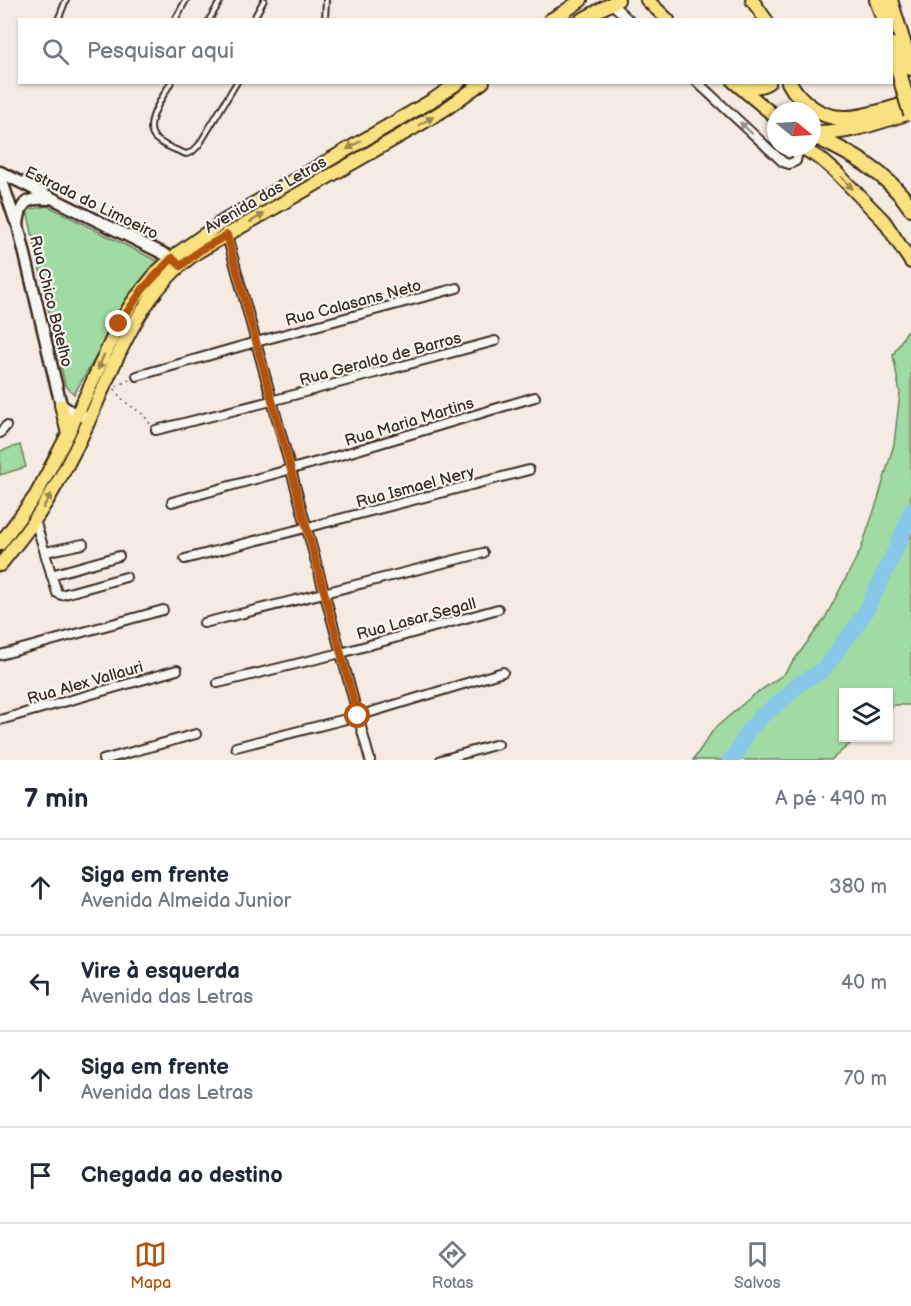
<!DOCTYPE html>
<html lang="pt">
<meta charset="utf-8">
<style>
body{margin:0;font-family:"Balsamiq Sans",sans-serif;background:#f6f6f7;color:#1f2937}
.controls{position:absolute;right:18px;bottom:18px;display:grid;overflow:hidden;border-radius:0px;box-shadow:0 2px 4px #0004}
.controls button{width:54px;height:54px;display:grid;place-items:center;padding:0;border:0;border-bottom:2px solid #e0e1e3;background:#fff;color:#1f2937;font:30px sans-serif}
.compass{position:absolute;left:767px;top:102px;width:54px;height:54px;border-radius:50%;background:#fff;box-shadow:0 2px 4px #0004;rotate:108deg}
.stop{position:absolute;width:18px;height:18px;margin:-14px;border:4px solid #b45309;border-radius:50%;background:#fff}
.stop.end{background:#b45309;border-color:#fff;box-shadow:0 2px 6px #0008}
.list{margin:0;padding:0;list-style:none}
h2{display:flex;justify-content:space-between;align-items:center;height:78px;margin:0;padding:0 24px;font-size:26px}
h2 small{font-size:20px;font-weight:400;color:#747a83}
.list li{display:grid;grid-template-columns:39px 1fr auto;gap:18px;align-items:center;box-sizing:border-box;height:96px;padding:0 24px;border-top:2px solid #e0e1e3}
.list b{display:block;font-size:22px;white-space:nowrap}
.list p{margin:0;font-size:20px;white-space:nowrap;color:#747a83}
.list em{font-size:20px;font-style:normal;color:#747a83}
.icon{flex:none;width:33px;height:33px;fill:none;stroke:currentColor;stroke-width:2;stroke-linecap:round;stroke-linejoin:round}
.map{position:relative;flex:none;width:911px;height:760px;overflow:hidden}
.search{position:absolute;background:#fff;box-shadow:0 2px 4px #0004;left:18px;right:18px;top:18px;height:66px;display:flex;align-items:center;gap:15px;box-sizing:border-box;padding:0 21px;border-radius:0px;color:#747a83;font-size:22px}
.sheet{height:462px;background:#fff}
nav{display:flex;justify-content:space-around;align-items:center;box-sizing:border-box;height:84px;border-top:2px solid #e0e1e3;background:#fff;font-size:16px;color:#747a83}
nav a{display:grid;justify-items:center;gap:3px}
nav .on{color:#b45309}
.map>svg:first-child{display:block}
.green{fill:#9fdba2;stroke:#6d8260;stroke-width:1.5}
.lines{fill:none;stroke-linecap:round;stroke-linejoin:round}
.river{stroke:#87c7e8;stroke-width:16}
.lane-casing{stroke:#3b2a1e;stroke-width:8}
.street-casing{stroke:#3b2a1e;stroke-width:12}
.secondary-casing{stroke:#3b2a1e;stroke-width:15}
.primary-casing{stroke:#3b2a1e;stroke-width:16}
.highway-casing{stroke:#3b2a1e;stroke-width:18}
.path{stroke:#3b2a1e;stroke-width:1.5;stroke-dasharray:1.5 4.5;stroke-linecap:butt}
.lane{stroke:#f6f6f2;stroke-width:4}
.street{stroke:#f6f6f2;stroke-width:8}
.secondary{stroke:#f6f6f2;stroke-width:10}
.primary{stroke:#fae180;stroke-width:12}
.highway{stroke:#fae180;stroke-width:14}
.highway-bridge-casing{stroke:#3b2a1e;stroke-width:18;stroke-linecap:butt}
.highway-bridge{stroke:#fae180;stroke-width:14}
.oneway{fill:#9a864f}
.oneway2{fill:#989088}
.route{stroke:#b45309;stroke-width:8}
.labels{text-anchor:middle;stroke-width:4.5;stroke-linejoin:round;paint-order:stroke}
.street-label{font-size:16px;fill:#3b2a1e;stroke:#f6f6f2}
</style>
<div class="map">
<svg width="911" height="760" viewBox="0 0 911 760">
<rect width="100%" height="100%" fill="#f6ebe3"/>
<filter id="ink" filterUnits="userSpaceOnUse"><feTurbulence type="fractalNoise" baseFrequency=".0167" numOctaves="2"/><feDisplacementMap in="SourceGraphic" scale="12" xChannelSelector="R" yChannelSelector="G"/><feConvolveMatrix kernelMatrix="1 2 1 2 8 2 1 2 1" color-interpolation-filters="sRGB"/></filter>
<g filter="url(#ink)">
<path class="green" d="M48,206L159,262L139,284L74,394L65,385L27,210Z
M911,324V705H894L889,710L888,692H844V738H857L831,760H693L714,729L751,697L784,674L825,618L861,549L878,499L894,444L900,393L893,355Z
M20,445L26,467L0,475V451Z"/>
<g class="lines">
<path class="river" d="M730,760L735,756L748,731L762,716L786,697L798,684L822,671L831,660L843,642L852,632L865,613L896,549L908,520L911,510"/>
<g class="lane-casing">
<path id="lane" d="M58,20L66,0
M175,20L186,0
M209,20L221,0
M253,20L264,0
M325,20L326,0
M171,82C164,96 141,125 156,139C164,146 176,150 186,154L192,152L199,145L237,82"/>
</g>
<g class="street-casing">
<path id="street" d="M611,3L629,20
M697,82L783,162L789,164L796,161L799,147
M226,232L370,760
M137,376L256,342L457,288
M156,430L271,401L495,341
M0,433L6,426
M172,502L324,460L535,397
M35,520L57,593L61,595L126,577
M45,552L83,544
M185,559L529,470
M51,575L119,556
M204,623L483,553
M0,655L163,610
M218,683L341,653L498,609
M0,720L177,670
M236,747L358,716L503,672
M103,760L196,734
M441,760L498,744"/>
</g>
<g class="secondary-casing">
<path id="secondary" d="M0,172L172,258L178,263
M0,175L15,220L18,225L61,405L73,413L90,418
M18,225C20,203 26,197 48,199"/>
</g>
<g class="primary-casing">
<path id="primary" d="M647,0L668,20
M752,0L766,20
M550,20L564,12L581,0
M581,20L618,0
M734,82L776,117
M738,85C750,87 759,89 769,82
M801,147L822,160L836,172L884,221L911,262
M61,405L68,434
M0,544L36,495L68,434L119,324L134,300L157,272L178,253L222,222L431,101L459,82
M0,565C12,550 25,534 36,518C51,497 63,473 75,450C111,380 130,298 199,251L431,118L447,108L483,82"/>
</g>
<g class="highway-casing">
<path id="highway" d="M877,0L884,20
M890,0L911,68
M892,45L904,91
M789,82C800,103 822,119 846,118C866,118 892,108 911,103
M812,133C845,134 875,123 906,113
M812,135C850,153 887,172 911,208"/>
</g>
<path class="path" d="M117,386L129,380
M115,389C121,401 130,405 141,413C145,416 148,421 151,425"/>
<use href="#lane" class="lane"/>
<use href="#street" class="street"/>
<use href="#secondary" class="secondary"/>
<use href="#primary" class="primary"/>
<use href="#highway" class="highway"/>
<g class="highway-bridge-casing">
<path id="highway-bridge" d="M904,91L911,114"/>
</g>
<use href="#highway-bridge" class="highway-bridge"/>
</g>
<defs><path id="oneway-solid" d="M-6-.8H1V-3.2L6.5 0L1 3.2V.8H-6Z" transform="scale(1.5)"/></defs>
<g class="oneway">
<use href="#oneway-solid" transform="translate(426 121) rotate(-30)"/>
<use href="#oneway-solid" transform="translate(354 145) rotate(150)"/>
<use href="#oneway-solid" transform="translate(847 183) rotate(46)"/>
<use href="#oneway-solid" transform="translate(257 218) rotate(-30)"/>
<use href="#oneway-solid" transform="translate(101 362) rotate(112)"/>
<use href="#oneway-solid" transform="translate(47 501) rotate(-60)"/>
</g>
<use class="oneway2" href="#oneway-solid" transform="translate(746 128) rotate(-137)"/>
</g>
<g class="lines" filter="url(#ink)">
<path class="route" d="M119,324L143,289L172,258L181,266L199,251L227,235C271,395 314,556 358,716"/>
</g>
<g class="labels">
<g class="street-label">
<text transform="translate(265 194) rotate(-30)" y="6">Avenida das Letras</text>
<text transform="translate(92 202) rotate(26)" y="6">Estrada do Limoeiro</text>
<text transform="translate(52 301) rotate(76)" y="6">Rua Chico Botelho</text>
<text transform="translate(353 302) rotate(-15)" y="6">Rua Calasans Neto</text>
<text transform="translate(380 358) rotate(-15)" y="6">Rua Geraldo de Barros</text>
<text transform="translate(409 421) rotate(-17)" y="6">Rua Maria Martins</text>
<text transform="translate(415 486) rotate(-15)" y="6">Rua Ismael Nery</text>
<text transform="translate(416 618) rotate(-15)" y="6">Rua Lasar Segall</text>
<text transform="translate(85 682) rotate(-16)" y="6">Rua Alex Vallauri</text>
</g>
</g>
</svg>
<div class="controls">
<button><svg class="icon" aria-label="layers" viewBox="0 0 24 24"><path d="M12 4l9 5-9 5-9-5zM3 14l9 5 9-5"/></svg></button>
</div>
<svg class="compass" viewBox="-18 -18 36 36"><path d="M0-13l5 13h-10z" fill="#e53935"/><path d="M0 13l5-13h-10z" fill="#747a83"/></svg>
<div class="stop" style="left:358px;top:716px"></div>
<div class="stop end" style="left:119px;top:324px"></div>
<div class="search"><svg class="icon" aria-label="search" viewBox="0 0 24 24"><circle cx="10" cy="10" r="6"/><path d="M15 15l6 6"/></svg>Pesquisar aqui</div>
</div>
<section class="sheet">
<h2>7 min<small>A pé · 490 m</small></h2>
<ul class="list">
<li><svg class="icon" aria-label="ahead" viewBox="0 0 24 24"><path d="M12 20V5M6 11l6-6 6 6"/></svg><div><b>Siga em frente</b><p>Avenida Almeida Junior</p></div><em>380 m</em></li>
<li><svg class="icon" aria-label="left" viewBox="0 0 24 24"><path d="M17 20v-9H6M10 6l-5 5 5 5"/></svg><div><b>Vire à esquerda</b><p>Avenida das Letras</p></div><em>40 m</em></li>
<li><svg class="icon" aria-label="ahead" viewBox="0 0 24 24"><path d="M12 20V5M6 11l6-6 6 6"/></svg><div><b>Siga em frente</b><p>Avenida das Letras</p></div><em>70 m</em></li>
<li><svg class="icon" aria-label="arrive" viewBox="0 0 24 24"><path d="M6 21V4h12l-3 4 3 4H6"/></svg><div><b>Chegada ao destino</b></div></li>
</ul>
</section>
<nav>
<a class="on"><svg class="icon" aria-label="map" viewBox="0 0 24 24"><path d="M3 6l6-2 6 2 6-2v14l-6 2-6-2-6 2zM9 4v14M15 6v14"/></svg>Mapa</a>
<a><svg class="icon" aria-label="directions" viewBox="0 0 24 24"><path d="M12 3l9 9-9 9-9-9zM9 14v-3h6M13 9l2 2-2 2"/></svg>Rotas</a>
<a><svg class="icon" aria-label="saved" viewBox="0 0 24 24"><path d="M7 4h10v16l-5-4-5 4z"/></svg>Salvos</a>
</nav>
